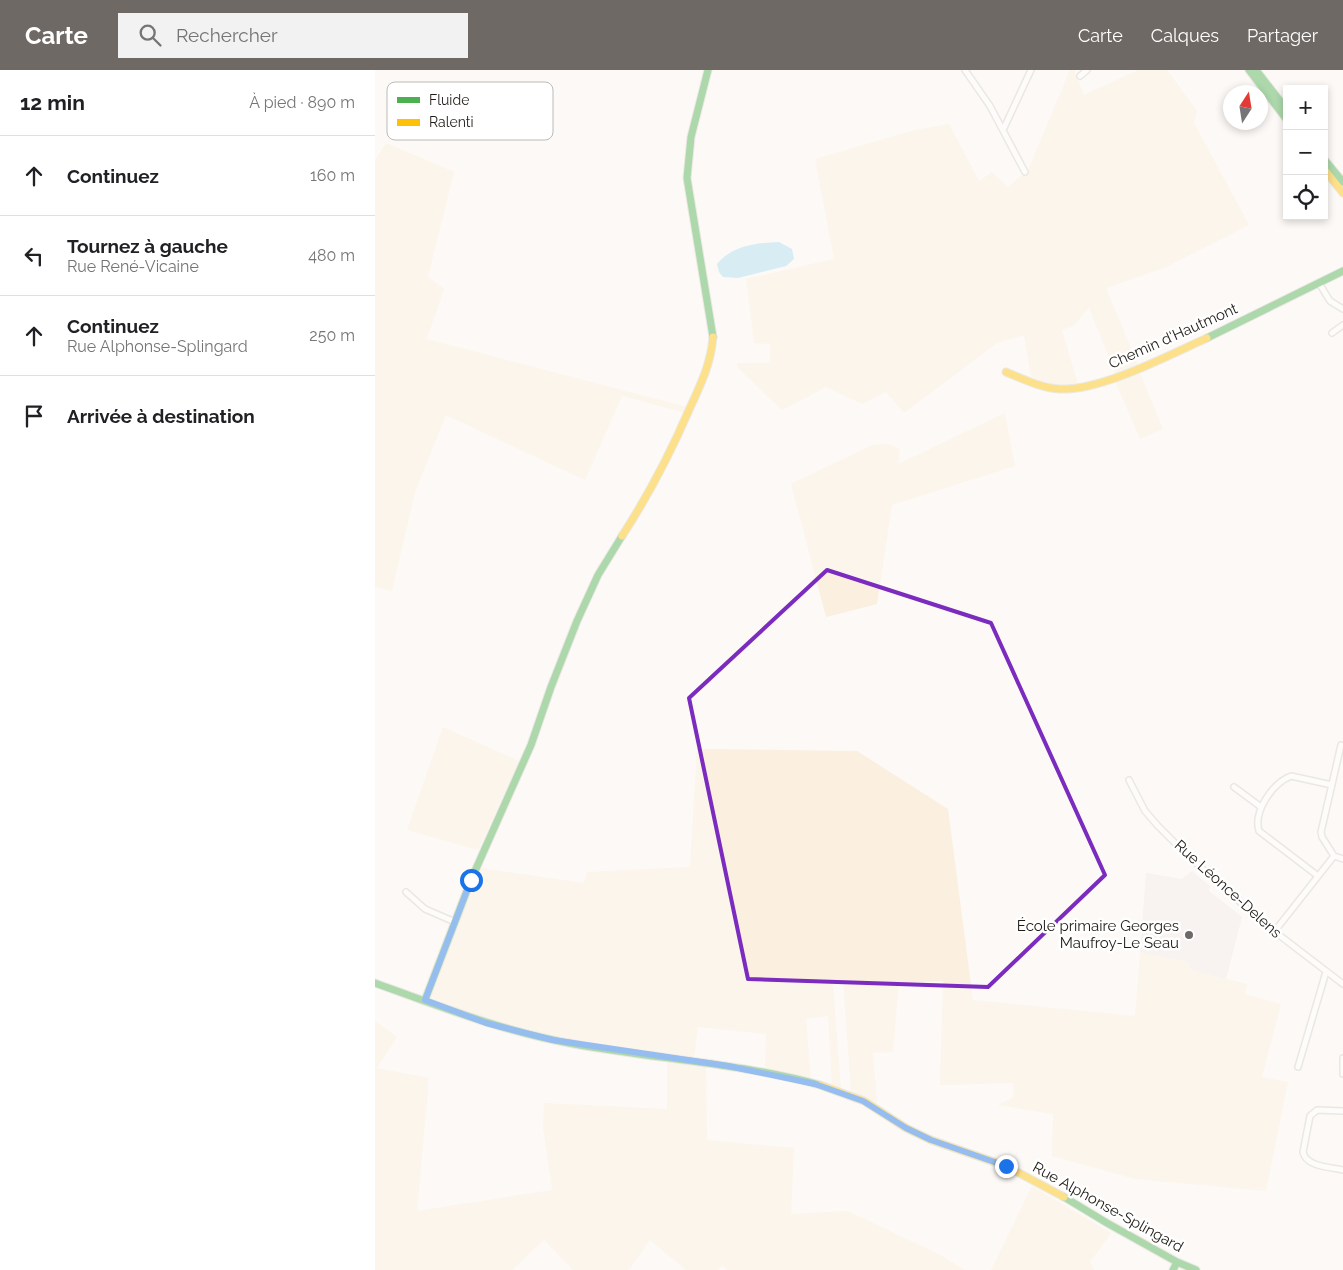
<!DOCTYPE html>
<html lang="fr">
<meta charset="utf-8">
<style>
body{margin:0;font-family:Raleway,sans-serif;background:#f2f2f2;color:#202124}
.controls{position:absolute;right:15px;top:15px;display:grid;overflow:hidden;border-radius:0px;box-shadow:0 2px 8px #0003}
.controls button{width:45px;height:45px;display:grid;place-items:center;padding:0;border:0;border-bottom:1px solid #e0e0e0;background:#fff;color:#202124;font:25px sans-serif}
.compass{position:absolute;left:848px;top:15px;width:45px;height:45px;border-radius:50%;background:#fff;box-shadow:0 2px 8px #0003;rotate:12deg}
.stop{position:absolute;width:15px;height:15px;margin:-11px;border:4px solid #1a73e8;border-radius:50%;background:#fff}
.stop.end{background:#1a73e8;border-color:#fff;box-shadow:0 1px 5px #0008}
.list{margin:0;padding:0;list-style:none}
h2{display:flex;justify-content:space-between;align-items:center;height:65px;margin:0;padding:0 20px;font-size:21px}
h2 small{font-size:16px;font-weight:400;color:#757577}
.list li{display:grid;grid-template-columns:32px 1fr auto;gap:15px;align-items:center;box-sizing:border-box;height:80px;padding:0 20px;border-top:1px solid #e0e0e0}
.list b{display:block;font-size:19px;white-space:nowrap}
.list p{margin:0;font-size:16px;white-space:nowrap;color:#757577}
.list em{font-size:16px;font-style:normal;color:#757577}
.icon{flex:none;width:28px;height:28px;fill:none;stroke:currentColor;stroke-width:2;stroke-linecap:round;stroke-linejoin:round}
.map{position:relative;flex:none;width:968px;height:1200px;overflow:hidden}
header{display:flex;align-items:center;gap:30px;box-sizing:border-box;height:70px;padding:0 25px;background:#6e6965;color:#fff}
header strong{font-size:24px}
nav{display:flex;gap:28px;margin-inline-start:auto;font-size:18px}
.search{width:350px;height:45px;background:#f2f2f2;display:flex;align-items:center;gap:12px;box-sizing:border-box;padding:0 18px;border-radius:0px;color:#757577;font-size:19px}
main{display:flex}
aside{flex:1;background:#fff}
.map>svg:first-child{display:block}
.education{fill:#f3e9ea}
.green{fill:#fbefe0}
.water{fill:#aedcf0}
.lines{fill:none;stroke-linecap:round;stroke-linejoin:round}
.street-casing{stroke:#d7d3ce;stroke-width:8}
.fast-casing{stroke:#d7d3ce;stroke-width:9}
.slow-casing{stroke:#d7d3ce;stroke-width:9}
.street{stroke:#fffefe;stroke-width:5}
.fast{stroke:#4caf50;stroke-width:7}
.slow{stroke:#ffc107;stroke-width:7}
.route{stroke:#1a73e8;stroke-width:6}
.marked{fill:none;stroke:#7b2cbf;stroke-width:4;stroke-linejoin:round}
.poi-dot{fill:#6e6965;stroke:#fff;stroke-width:2}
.labels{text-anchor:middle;stroke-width:5;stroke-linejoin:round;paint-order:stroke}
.street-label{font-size:15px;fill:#211c17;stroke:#fff}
.poi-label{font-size:15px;fill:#211c17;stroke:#fff;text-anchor:end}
.key{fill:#fff;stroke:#bcbbb9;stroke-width:1}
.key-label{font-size:14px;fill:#211c17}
</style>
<header>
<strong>Carte</strong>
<div class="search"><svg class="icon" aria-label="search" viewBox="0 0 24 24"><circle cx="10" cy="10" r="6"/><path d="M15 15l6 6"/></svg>Rechercher</div>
<nav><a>Carte</a><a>Calques</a><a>Partager</a></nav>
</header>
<main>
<aside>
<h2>12 min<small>À pied · 890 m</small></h2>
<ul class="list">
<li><svg class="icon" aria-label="ahead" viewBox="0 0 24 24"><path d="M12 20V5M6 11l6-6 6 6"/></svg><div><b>Continuez</b></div><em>160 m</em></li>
<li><svg class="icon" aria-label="left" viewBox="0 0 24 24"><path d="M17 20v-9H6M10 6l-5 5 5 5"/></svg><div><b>Tournez à gauche</b><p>Rue René-Vicaine</p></div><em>480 m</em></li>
<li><svg class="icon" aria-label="ahead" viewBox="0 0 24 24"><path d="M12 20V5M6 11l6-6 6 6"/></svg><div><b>Continuez</b><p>Rue Alphonse-Splingard</p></div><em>250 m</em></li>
<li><svg class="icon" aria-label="arrive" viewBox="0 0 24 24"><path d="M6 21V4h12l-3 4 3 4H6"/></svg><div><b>Arrivée à destination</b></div></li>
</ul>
</aside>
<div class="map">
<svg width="968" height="1200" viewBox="0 0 968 1200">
<rect width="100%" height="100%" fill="#fcf9f6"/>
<path class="education" d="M817,801L835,816L834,821L867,847L851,909L815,900L813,892L765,883L771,803L807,809Z"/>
<path class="green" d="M695,0H699L709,25L763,0H792L822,41L819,53L874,155L789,198L731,218L763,295L741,304L714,238L698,256L687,260L703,314L680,315L656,307L649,265L622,273L529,343L511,322L487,334L451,317L407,340L362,297V293H395V274L379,273L371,209L459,189L440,89L540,60L574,54L604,111L617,102L633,117L653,100Z
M11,73L79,102L53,207L69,219L52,269L312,337L311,343L247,326L210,410L71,345L40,422L17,521L0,517V90Z
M764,301L788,359L765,369L740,311Z
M630,343L640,396L517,435L502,534L451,547L416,414L497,375L513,374L525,379L523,394Z
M68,657L144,691L103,780L32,760Z
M322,679L482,681L573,739L598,930L760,946L765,883L813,892L815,900L872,914L870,924L906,934L887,1007L913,1012L891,1121L760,1109L677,1086L678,1044L623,1035L639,1027L638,1013L565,1015L568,911L524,913L518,982L498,983L502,1033L476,1021L468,912L458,914L466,1019L457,1015L453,946L431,949L436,1010L390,997L391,964L323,957L319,988C257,979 195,971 134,956C107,949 81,938 54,927L105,798L209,813L212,802L315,797Z
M0,951L22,967L2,998L54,1008L42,1141L177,1120L168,1058L169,1033L292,1039V991L331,997L332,1070L419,1078L416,1144L473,1141L565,1185L590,1200H352L347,1196L343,1200H311L275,1170L254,1200H198L169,1170L137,1200H0Z
M657,1116L736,1163L715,1192L719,1200H616Z"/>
<path class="water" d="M404,172L417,179L419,189L411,196L363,208L348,207L344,202L342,194C358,175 381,173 404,172Z"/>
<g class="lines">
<g class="street-casing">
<path id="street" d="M590,0L615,36L650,102
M705,6L712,0
M628,60L656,0
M944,213L955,231L968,239
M957,263L968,255
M754,710L770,741L783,756L813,786L891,855L968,914
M859,717L886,737
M959,786L947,767L946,762L966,675
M959,786L968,789
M943,806L884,761C878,741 898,713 916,706L957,715
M31,822L50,839L80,852
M899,862L959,786
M968,988V1004
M923,997L951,902
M968,1041L942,1040L935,1046L928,1082C931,1097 955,1097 968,1100"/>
</g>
<g class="fast-casing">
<path id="fast" d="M333,0L316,67L312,108L338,267
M874,0L912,50
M881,0L912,40
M949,89L968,112
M832,268L968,201
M0,913C66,937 130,962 199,974C281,989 365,993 445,1015
M50,930L96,810L156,675L176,617L202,551L223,505L247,466
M689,1127L732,1153L802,1192L821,1200
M798,1200L802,1192"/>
</g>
<g class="slow-casing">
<path id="slow" d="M949,99L968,123
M631,302C648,309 666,318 685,319C726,321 794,285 832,268
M247,466C273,426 295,384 314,340C325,316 336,294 338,267
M445,1015L489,1031L531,1058L556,1070L631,1096L689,1127"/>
</g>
<use href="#street" class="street"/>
<use href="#fast" class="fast"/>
<use href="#slow" class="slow"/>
</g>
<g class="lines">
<path class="route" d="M96,810L50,930L111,953L178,970L353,996L440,1014L488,1031L531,1058L556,1070L631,1096"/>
</g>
<path d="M0 0H968V1200H0ZM452,500L616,553L730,805L613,917L373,909L314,628Z" fill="#fcf9f6" fill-opacity=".55" fill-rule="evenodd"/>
<path class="marked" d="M452,500L616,553L730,805L613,917L373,909L314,628Z"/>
<circle class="poi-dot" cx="814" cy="865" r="5"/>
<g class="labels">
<g class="street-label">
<text transform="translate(798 266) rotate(-24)" y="5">Chemin d'Hautmont</text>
<text transform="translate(853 819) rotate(42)" y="5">Rue Léonce-Delens</text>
<text transform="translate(733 1137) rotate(29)" y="5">Rue Alphonse-Splingard</text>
</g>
<g class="poi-label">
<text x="804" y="861">École primaire Georges<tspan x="804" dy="17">Maufroy-Le Seau</tspan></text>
</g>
</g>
<rect x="12" y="12" width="166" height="58" rx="8" class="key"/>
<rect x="22" y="27" width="23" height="6" fill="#4caf50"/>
<rect x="22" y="49" width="23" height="7" fill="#ffc107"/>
<g class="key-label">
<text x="54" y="35">Fluide</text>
<text x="54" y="57">Ralenti</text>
</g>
</svg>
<div class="controls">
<button>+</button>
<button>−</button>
<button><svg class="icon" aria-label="locate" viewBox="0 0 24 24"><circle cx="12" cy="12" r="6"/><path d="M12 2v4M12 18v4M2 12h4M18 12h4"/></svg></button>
</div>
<svg class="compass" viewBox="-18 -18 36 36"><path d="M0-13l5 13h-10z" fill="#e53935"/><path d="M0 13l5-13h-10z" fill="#757577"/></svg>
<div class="stop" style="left:96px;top:810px"></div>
<div class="stop end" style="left:631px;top:1096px"></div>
</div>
</main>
